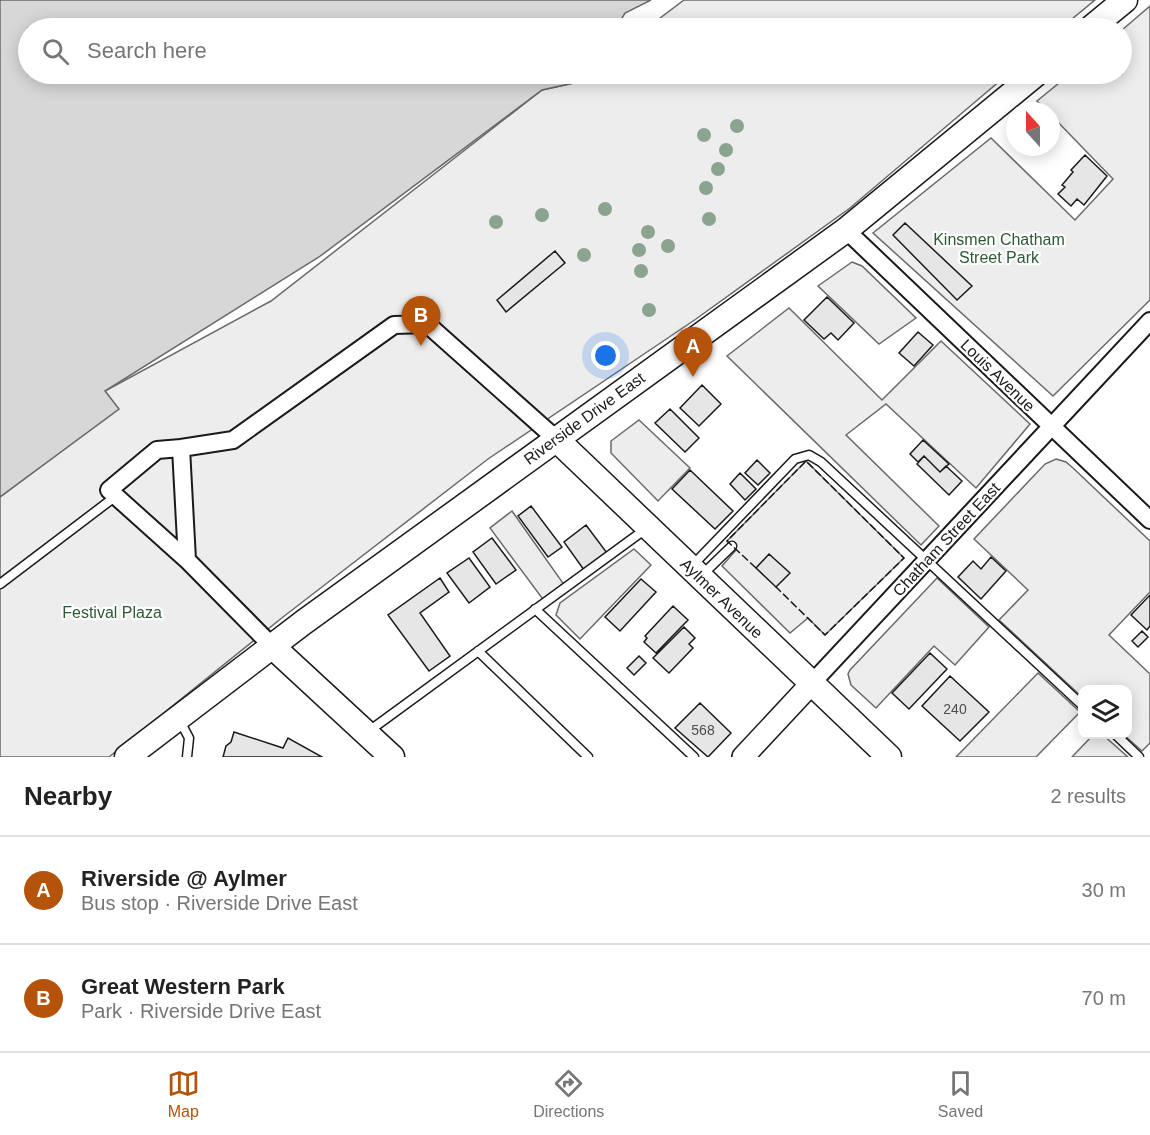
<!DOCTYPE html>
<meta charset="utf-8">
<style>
body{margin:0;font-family:Arial,sans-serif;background:#f2f2f2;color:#222}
.controls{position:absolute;right:18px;bottom:18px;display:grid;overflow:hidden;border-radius:12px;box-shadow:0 3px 15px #0003}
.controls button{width:54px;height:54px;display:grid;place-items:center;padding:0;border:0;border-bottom:2px solid #e0e0e0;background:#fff;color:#222;font:30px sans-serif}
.compass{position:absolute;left:1006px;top:102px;width:54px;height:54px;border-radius:50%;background:#fff;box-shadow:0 3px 15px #0003;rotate:339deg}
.you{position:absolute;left:606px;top:356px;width:21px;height:21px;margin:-15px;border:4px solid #fff;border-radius:50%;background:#1a73e8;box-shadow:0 0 0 9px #1a73e833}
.badge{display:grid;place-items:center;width:39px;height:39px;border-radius:50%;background:#b45309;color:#fff;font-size:20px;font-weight:700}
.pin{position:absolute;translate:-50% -50px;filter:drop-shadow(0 2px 3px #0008)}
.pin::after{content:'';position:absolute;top:32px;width:21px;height:18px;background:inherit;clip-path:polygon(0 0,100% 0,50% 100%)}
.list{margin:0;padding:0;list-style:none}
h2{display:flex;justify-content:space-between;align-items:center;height:78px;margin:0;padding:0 24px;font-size:26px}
h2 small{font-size:20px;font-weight:400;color:#767676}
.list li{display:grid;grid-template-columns:39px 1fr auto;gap:18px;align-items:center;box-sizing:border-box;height:108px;padding:0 24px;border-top:2px solid #e0e0e0}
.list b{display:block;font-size:22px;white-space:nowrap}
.list p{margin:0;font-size:20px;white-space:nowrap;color:#767676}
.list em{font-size:20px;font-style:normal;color:#767676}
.icon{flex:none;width:33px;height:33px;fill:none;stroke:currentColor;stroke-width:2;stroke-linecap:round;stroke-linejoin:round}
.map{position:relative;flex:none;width:1150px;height:757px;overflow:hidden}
.search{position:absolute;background:#fff;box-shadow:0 3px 15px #0003;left:18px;right:18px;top:18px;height:66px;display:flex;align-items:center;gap:15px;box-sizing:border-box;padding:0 21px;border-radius:33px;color:#767676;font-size:22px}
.sheet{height:294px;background:#fff}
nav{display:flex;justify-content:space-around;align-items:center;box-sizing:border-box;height:84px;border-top:2px solid #e0e0e0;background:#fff;font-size:16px;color:#767676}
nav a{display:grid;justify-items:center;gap:3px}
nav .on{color:#b45309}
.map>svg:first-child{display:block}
.green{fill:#ededed;stroke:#6a6a6a;stroke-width:1.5}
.water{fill:#d7d7d7;stroke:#6a6a6a;stroke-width:1.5}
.building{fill:#e6e6e6;stroke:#1a1a1a;stroke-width:1.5}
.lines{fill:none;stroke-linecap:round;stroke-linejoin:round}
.service-casing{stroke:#1a1a1a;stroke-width:11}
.minor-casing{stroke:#1a1a1a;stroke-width:20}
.tertiary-casing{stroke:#1a1a1a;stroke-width:24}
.secondary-casing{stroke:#1a1a1a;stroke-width:27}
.service{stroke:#fff;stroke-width:8}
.minor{stroke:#fff;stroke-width:16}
.tertiary{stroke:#fff;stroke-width:21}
.secondary{stroke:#fff;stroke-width:24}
.fence{stroke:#1a1a1a;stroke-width:1.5;stroke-dasharray:8 3;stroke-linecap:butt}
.tree{fill:#8aa48f}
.labels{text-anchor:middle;stroke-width:4.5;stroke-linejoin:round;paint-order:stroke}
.number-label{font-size:14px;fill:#4d4d4d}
.park-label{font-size:16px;fill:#2b5a34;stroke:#fff}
.street-label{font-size:16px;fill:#1a1a1a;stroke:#fff}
</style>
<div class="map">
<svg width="1150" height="757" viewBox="0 0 1150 757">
<rect width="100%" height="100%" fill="#fff"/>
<path class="green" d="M684,0H1095L1061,28H647Z
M1150,6V300L1053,396L873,233L991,138L1075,220L1113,179L1051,115V111H1047L1037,101L1070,74H1122V30Z
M590,74H1008L850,208L696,319L488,459L283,617L109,757H0V497L118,408L105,391L271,301L542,90L578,82Z
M852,262L862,266L916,318L879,344L818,286Z
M789,308L882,400L941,341L1030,424L976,488L886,404L846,435L939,526L921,545L727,356Z
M639,420L690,468L658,501L611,453V441Z
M1056,459L1066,462L1073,468L1150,541V592L1109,635L1150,674V743L1142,751L1124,735L1128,734V690H1082V697L999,620L1028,590L974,539L1045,464Z
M806,461L904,558L825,635L808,618L790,633L722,566L736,550L727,541Z
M512,511L565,586L545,602L490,528Z
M634,549L651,565L580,639L556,615L560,603Z
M937,578L989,627L955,665L934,646L876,708L851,685L848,674L850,670Z
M1038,673L1080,712L1036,757H956Z
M1093,735H1103L1128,757H1072Z"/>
<path class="water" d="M0,0H651L625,13L616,28H28V74H585L578,82L542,90L319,257L105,391L119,409L0,497Z"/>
<path class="building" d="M1085,155L1107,176L1084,205L1077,199L1071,206L1058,194L1065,187L1062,185L1073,172L1071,170Z
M905,223L972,286L957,300L893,235Z
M555,251L565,263L506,312L497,300Z
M827,297L854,323L838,340L831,333L824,339L804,320Z
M918,332L933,345L914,366L899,353Z
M702,385L721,404L699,426L680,408Z
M670,409L699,438L685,452L655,423Z
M923,440L949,464L940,472L924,456L918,462L910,454Z
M924,456L940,472L946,466L962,481L949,495L917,464Z
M757,460L770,473L758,485L745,473Z
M690,470L733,511L715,529L672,489Z
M740,473L756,489L745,500L730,484Z
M531,506L562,547L548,557L518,516Z
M586,525L607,553L584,570L564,542Z
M492,538L516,570L496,584L473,552Z
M769,554L790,573L776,587L756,568Z
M991,557L1006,571L981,599L958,577L973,561L981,569Z
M469,558L490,587L469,603L447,573Z
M440,578L449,592L420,613L450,656L429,671L388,615Z
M641,579L656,592L620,631L605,617Z
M1150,595V626L1147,630L1131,615Z
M673,606L688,620L656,653L644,642L647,638L645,636Z
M684,627L695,638L689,644L693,648L669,673L653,658Z
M1142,631L1148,637L1138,647L1132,641Z
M930,653L947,669L909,709L892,693Z
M639,656L646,663L634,675L627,668Z
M950,676L989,712L960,741L922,706Z
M700,703L731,733L708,757L675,728Z
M234,732L283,748L288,738L322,757H223L226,746L231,742Z"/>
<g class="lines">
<g class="service-casing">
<path id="service" d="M691,567L795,459L809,455L821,462L1082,705
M702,575L732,546
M0,584L116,496
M535,609L694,757
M478,651L588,757
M180,721L189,738L187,757
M369,731L647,528
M1115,734L1139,757"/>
</g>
<g class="minor-casing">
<path id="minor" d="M846,230L1150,520
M181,448L157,450L109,490L187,560L273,647
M187,560L181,448L233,440L394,325L427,324L555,438
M812,683L1150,321"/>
</g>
<g class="tertiary-casing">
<path id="tertiary" d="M743,757L812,683"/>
</g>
<g class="secondary-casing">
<path id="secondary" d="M1091,28L1125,0
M555,438L889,757
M273,647L392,757
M127,757L304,622L846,230L1036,74"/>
</g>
<use href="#service" class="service"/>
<use href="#minor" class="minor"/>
<use href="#tertiary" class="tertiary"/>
<use href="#secondary" class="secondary"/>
<path class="fence" d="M756,568L727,541L806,461L904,558L825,635L776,587"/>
</g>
<g class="tree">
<circle cx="737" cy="126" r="7"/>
<circle cx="704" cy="135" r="7"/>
<circle cx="726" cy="150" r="7"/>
<circle cx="718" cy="169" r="7"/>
<circle cx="706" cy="188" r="7"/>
<circle cx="605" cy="209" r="7"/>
<circle cx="542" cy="215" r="7"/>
<circle cx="709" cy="219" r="7"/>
<circle cx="496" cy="222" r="7"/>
<circle cx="648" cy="232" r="7"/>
<circle cx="668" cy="246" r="7"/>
<circle cx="639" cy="250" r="7"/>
<circle cx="584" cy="255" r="7"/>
<circle cx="641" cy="271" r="7"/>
<circle cx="649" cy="310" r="7"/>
</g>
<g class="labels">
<g class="number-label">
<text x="955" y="714">240</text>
<text x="703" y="735">568</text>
</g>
<g class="park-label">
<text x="999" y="245">Kinsmen Chatham<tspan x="999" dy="18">Street Park</tspan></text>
<text x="112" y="618">Festival Plaza</text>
</g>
<g class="street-label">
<text transform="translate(998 375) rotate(44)" y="6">Louis Avenue</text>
<text transform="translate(584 418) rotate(-36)" y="6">Riverside Drive East</text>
<text transform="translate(946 539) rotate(-47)" y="6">Chatham Street East</text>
<text transform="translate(722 598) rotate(44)" y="6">Aylmer Avenue</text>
</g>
</g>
</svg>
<div class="controls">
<button><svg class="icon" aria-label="layers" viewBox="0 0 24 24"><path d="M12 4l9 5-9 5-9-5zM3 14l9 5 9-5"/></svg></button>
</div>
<svg class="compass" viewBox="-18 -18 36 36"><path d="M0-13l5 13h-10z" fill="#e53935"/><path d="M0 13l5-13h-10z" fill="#767676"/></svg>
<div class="you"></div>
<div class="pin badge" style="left:693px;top:377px">A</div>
<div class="pin badge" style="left:421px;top:346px">B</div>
<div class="search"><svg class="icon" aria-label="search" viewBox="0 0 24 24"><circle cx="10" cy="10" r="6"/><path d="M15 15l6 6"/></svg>Search here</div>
</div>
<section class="sheet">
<h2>Nearby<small>2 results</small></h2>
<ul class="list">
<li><span class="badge">A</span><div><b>Riverside @ Aylmer</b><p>Bus stop · Riverside Drive East</p></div><em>30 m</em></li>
<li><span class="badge">B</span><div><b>Great Western Park</b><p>Park · Riverside Drive East</p></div><em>70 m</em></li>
</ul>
</section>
<nav>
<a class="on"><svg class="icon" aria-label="map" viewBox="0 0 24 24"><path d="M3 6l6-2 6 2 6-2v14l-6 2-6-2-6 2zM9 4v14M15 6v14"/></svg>Map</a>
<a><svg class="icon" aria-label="directions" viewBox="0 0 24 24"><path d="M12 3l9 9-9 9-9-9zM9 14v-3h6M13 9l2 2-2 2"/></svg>Directions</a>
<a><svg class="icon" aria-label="saved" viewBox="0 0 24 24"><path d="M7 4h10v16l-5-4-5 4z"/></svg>Saved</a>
</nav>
